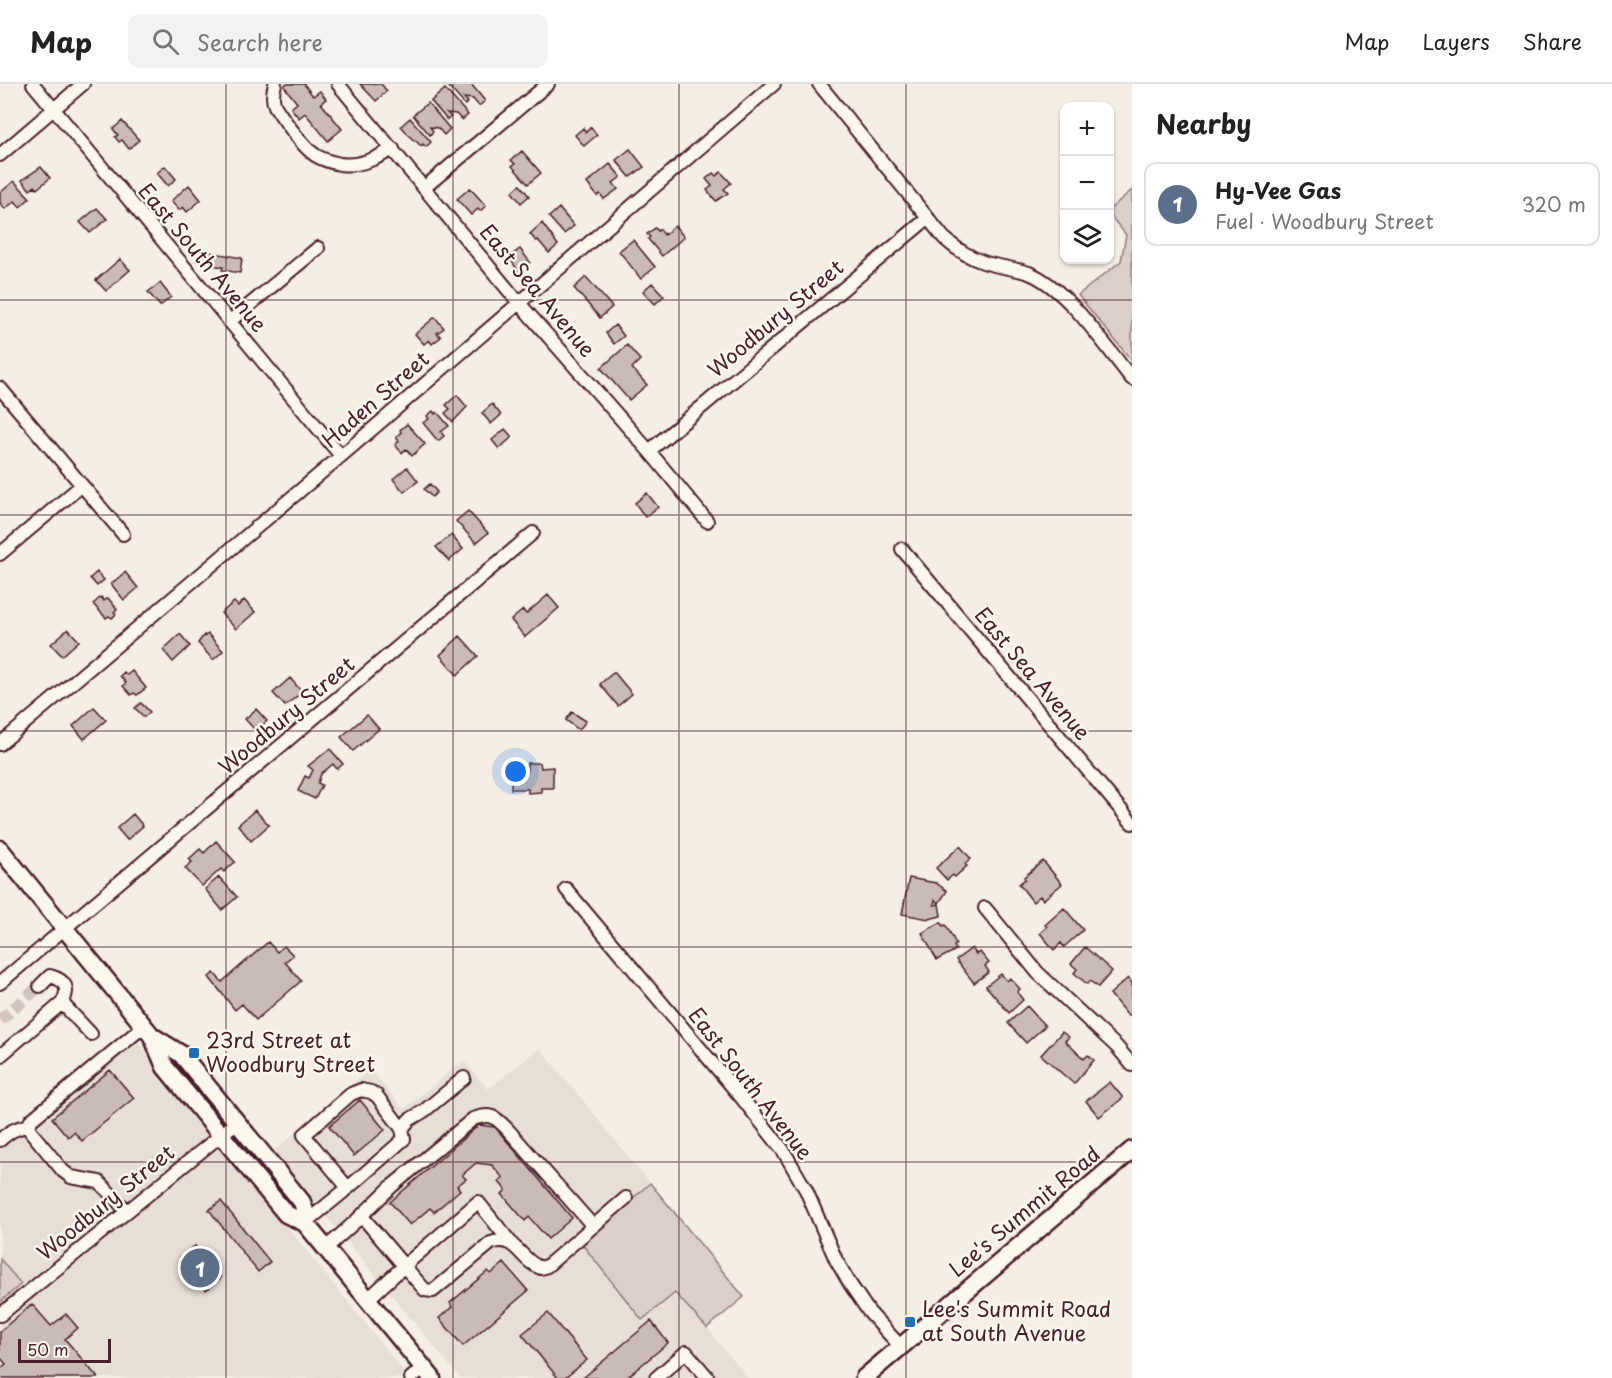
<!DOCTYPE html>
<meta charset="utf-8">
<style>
body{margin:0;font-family:"Playpen Sans",sans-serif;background:#f2f2f2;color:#222}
.controls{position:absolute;right:18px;top:18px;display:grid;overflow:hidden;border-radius:12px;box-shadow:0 2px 4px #0004}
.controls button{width:54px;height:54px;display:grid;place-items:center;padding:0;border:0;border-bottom:2px solid #e0e0e0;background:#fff;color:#222;font:30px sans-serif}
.scale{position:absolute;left:18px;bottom:15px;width:93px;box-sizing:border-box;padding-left:6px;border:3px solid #4a1f2b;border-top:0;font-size:16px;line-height:21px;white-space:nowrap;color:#4a1f2b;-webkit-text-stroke:4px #fbf7ec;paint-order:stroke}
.you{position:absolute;left:516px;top:688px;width:21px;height:21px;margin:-15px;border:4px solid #fff;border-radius:50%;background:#1a73e8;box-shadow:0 0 0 9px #1a73e833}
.badge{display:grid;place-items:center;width:39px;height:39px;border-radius:50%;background:#1f6fb2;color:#fff;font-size:20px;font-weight:700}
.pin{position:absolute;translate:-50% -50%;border:3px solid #fff;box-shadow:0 2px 6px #0006}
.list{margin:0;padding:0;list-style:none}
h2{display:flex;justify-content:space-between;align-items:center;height:78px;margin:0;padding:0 24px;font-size:26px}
h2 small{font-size:20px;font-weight:400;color:#767676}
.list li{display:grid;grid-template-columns:39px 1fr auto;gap:18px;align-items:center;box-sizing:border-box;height:84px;margin:0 12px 12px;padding:0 12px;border:2px solid #e0e0e0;border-radius:12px}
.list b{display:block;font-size:22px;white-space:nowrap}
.list p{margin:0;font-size:20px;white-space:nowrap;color:#767676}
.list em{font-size:20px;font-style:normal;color:#767676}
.icon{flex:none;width:33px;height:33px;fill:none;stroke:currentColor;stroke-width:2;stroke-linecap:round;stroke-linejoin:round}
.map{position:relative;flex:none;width:1132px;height:1294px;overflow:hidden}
header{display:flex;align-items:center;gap:36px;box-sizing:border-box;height:84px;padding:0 30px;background:#fff;border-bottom:2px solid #e0e0e0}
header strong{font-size:28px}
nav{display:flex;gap:33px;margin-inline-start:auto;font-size:21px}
.search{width:420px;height:54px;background:#f2f2f2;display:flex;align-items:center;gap:15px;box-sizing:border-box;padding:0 21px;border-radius:12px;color:#767676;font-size:22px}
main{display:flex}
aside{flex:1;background:#fff}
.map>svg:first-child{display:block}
.built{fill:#e7dfd6}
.green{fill:#dbd0c9;stroke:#92787a;stroke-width:1.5}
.building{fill:#cabbb6;stroke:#4a1f2b;stroke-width:1.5}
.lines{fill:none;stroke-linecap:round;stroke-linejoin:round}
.minor-tunnel{stroke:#d2c5bf;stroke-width:12;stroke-dasharray:12 6;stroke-linecap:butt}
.minor-casing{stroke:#4a1f2b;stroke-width:16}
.major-casing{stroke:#4a1f2b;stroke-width:21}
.minor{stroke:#fbf7ec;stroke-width:12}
.major{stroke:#fbf7ec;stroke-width:16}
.grid{fill:none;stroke:#4a1f2b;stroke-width:1.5;stroke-opacity:0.55}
.poi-dot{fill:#1f6fb2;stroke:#fbf7ec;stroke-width:2}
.labels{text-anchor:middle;stroke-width:5;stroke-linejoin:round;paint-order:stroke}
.street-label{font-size:21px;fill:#4a1f2b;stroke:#fbf7ec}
.poi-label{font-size:21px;fill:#4a1f2b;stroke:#fbf7ec;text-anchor:start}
</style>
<header>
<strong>Map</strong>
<div class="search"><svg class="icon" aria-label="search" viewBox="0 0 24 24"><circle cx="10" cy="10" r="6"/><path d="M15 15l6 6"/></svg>Search here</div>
<nav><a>Map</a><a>Layers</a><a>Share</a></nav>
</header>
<main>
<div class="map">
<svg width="1132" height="1294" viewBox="0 0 1132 1294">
<rect width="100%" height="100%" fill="#f4eee4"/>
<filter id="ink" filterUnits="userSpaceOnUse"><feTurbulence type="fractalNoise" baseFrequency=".0167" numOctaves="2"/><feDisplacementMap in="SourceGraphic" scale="12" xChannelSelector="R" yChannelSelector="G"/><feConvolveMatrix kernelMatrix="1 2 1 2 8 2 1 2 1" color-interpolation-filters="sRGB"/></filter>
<g filter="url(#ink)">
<path class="built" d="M125,949L142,963L409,1294H0V1218L21,1200L0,1175V1055Z
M540,964L650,1099L582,1160L642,1235L675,1209L707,1244L748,1294H460L273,1068L370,985L404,1025L463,976L488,1005Z"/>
<path class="green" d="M1132,106V277L1078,211L1121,177L1126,151L1110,131V125Z
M650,1099L744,1213L707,1244L675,1209L642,1236L582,1160Z
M0,1175L21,1200L0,1218Z"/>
<path class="building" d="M286,0H304L313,12L320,7L326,15L321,19L342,45L328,57L305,29L299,34L291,24L297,19L284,2Z
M360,0H381L387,7L376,17Z
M451,0H471L485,17L479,22L473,15L464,14L468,18L465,21L448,2Z
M445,5L468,31L462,36L456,30L447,29L451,33L447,36L431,17Z
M428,19L450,45L444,51L438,44L430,43L433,47L430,51L413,31Z
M410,34L431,58L426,63L423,60L421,62L415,56L414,57L401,42Z
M122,37L139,56L129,65L122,56L119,58L115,53L118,51L113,45Z
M591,43L597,51L584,62L575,51L583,44L586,48Z
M630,65L644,83L630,93L616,76Z
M522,67L541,89L528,100L512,82L515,80L511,76Z
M610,80L621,93L613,99L618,105L604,115L600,110L597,112L587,99Z
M165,82L176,95L168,102L157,89Z
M41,83L50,94L37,105L35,102L30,106L22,96Z
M721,88L731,99L724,105L728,109L716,117L707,106L712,102L706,95L713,89L716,92Z
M14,97L30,114L20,123L15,117L5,125L0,119V109Z
M189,101L201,116L187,128L183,123L179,126L171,117Z
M520,101L529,112L521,119L512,108Z
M470,104L486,122L480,127L478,125L471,131L457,115Z
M97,124L107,135L90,149L80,138Z
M559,124L574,142L564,150L549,133Z
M542,139L558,161L549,169L538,156L536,157L530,150Z
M675,142L684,153L662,172L648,155L650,153L647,150L655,144L658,147L660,145L664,151Z
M633,156L655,183L641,195L619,167Z
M520,165L530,178L518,187L509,173Z
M209,168L242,174L240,189L222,186L223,183L206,180Z
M120,175L130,186L106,207L96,196Z
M586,193L612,223L600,234L574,204Z
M160,199L171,213L160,222L148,208Z
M652,199L664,212L655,220L643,207Z
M435,233L444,244L437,249L441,253L432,260L429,256L424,260L415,250Z
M615,241L624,252L614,260L606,249Z
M627,261L640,276L632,284L647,301L629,316L601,284Z
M457,311L467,323L453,338L445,329L450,325L446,321Z
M492,320L501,331L491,340L482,329Z
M433,327L435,330L437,328L449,342L441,348L444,352L438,357L423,339L429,335L427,332Z
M407,340L425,360L412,372L406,365L402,369L395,361L399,357L396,353L401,348L400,346Z
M505,345L512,353L499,365L492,356Z
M407,383L418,397L404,408L393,395Z
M430,400L437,408L432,413L424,405Z
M647,409L658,423L645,433L635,419Z
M468,427L488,449L476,459L456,437Z
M451,451L463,465L449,477L436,463Z
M97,488L104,496L97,502L90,494Z
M125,488L138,504L124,516L111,500Z
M548,511L559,524L525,553L511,536L523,526L526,530Z
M101,513L104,517L108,514L117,525L114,528L116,530L112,534L109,532L106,534L93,520Z
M244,516L255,528L236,545L221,529L234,518L238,522Z
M68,545L79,557L62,572L51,560Z
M180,550L190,562L173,578L163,566Z
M208,550L223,567L213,576L198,559L204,551L205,552Z
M460,552L478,572L457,591L440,571Z
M132,587L146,604L137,611L134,609L131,611L123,602L126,599L120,592L124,588L127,591Z
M614,588L632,610L618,622L600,600Z
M290,594L302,608L285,622L273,609Z
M141,619L150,628L144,633L135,624Z
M94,623L106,636L84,655L73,642Z
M256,625L267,637L256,647L245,635Z
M572,628L586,637L579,646L566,636Z
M367,631L379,645L353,667L341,653Z
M330,665L343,680L337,685L333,680L321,690L318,699L322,701L315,715L298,707L305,692L309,694L313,686L308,682Z
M527,679H540L541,684L553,683V704H541V708L528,709V705H511V689H527Z
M255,726L269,741L251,757L238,741Z
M133,730L143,742L127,756L117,744Z
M216,757L235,778L224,788L221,785L202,802L185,784L192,778L189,775L200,765L204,769Z
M960,762L971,775L965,780L967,782L955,793L953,791L947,796L936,784Z
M1043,777L1062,800L1043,816L1040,812L1033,818L1019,800L1025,795L1024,793Z
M219,793L237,813L222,826L205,805Z
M909,794L936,799L947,807L939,819L935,816L934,821L939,820L941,832L929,835L902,830Z
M1064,824L1083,846L1064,863L1061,859L1054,866L1040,849L1047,843L1045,841Z
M941,838L943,842L946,841L956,860L954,862L956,866L937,876L922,849Z
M268,858L277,868L284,862L293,871L285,878L301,897L256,936L242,920L235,926L209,893L214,889L222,898Z
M1085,863L1112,887L1098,903L1090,897L1087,900L1074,889L1077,885L1071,880Z
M972,864L976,870L980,868L989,879L985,882L989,888L974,899L956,876Z
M1001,890L1007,897L1010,894L1020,905L1017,908L1023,916L1009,929L986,902Z
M1128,894L1132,899V929L1128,932L1110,910Z
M1027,922L1045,942L1026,959L1008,939Z
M1062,948L1069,953L1065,957L1084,975L1088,971L1094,976L1074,1000L1041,971Z
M110,986L134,1014L82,1057L74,1048L68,1053L52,1034Z
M1110,998L1123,1014L1099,1033L1086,1017Z
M360,1016L385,1046L354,1072L329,1042Z
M479,1041L495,1043L572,1134L548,1155L529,1133L525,1137L502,1110L506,1106L499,1098L503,1094L492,1081L476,1079L462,1091L466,1095L457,1102L460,1106L434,1128L430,1124L410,1141L390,1118Z
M221,1117L270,1178L258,1188L209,1126Z
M195,1162L221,1194L206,1206L180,1173Z
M504,1179L528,1207L463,1262L439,1234L452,1223L450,1219L488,1187L491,1190Z
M32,1220L51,1242L66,1230L78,1244L65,1255L98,1294H0V1285L6,1280L0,1273V1247Z
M548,1229L587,1276L565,1294H558L522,1250Z
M651,1237L668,1259L626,1294H583Z"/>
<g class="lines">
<path class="minor-tunnel" d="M0,936L40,902"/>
<g class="minor-casing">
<path id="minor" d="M33,0L341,372
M275,0C273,7 272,16 275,22C281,32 302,61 310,67C317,74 330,78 340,80C359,83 377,74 393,65
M338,0L519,219L649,367L707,437
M819,0L944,154C956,165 968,173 983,178C998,183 1014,184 1029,189C1067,204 1106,263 1132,295
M0,71L83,0
M425,103L548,0
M229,238L318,164
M0,304L123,450
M649,367L928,134
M902,465L1132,739
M0,470L82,401
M0,660L341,372L774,0
M566,805L741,1013L783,1066L806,1106L836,1176L850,1200L869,1228L901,1263
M985,824L1038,889L1117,963L1132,981
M0,899L533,449
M62,919L91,950
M0,972L62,919C70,905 66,896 50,892L40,902
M0,1056C9,1048 16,1043 29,1042
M348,1104L404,1055L402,1045L409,1036L424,1027L464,994
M127,1127L99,1098L71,1093L63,1087L31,1048L29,1042L31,1036L144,942
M356,1137L392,1102L473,1035C493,1028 495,1033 509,1047L593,1142
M305,1139L348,1104L304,1051L351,1010L361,1006L371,1008L377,1012L402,1045
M325,1165L356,1137L361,1135L366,1137L404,1182L478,1118L511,1159
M367,1216L404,1182L425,1206L433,1207L491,1159C515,1149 521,1178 541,1184L547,1182L626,1114
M0,1231L237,1038
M411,1294L423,1284
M656,1294L686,1268L708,1294"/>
</g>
<g class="major-casing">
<path id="major" d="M0,765L152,952L165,983L286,1130L305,1139L432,1294
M152,952L181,970L302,1118L305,1127V1139
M864,1294L1132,1066"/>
</g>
<use href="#minor" class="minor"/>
<use href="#major" class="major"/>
</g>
</g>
<path class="grid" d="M226,0V1294M453,0V1294M679,0V1294M906,0V1294M0,216H1132M0,431H1132M0,647H1132M0,863H1132M0,1078H1132"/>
<g class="poi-dot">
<rect x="188" y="963" width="12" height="12" rx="3"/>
<rect x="904" y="1232" width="12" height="12" rx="3"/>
</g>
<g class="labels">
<g class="street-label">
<text transform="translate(202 174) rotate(50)" y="7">East South Avenue</text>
<text transform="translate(537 207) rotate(50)" y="7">East Sea Avenue</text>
<text transform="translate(776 235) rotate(-40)" y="7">Woodbury Street</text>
<text transform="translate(376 316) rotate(-41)" y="7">Haden Street</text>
<text transform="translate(1032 590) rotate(50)" y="7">East Sea Avenue</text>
<text transform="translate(287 632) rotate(-40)" y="7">Woodbury Street</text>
<text transform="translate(750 1000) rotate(52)" y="7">East South Avenue</text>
<text transform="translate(106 1119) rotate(-39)" y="7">Woodbury Street</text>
<text transform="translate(1025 1128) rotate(-40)" y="7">Lee's Summit Road</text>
</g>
<g class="poi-label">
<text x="206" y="964">23rd Street at<tspan x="206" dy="24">Woodbury Street</tspan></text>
<text x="922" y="1233">Lee's Summit Road<tspan x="922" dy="24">at South Avenue</tspan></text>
</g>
</g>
</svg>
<div class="controls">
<button>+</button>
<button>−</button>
<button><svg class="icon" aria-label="layers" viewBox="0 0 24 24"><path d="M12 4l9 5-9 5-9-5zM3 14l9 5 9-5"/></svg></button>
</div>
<div class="scale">50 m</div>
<div class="you"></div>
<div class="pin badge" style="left:200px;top:1184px;background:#5c6f8a">1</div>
</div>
<aside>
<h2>Nearby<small></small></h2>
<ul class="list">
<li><span class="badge" style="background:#5c6f8a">1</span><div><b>Hy-Vee Gas</b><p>Fuel · Woodbury Street</p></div><em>320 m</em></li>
</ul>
</aside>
</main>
